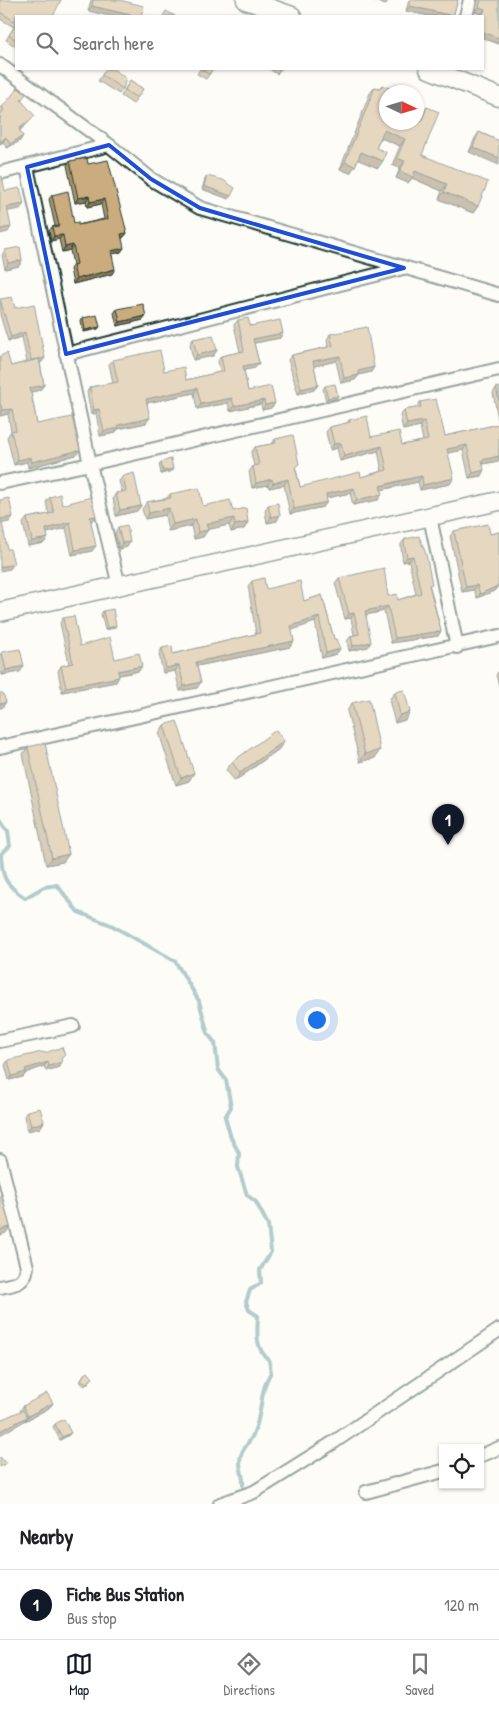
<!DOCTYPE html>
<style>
body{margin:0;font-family:"Patrick Hand",sans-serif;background:#f6f6f6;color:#202124}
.controls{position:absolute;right:15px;bottom:15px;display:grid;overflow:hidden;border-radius:0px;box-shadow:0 1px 4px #0004}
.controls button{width:45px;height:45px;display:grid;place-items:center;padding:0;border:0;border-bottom:1px solid #e0e0e0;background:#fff;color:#202124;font:25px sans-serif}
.compass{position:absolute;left:379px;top:85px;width:45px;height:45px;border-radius:50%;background:#fff;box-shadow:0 1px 4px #0004;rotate:94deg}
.you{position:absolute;left:316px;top:1019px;width:18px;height:18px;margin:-12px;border:4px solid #fff;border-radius:50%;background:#1a73e8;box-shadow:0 0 0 8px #1a73e833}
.badge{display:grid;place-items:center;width:32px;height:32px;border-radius:50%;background:#111827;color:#fff;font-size:16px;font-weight:700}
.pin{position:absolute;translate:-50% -41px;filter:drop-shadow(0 1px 2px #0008)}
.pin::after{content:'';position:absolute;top:26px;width:18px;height:15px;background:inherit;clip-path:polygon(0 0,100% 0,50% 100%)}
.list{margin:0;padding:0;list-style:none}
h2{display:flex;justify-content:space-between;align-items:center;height:65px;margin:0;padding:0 20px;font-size:21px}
h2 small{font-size:16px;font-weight:400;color:#757577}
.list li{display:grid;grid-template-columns:32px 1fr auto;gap:15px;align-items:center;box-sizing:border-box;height:70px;padding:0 20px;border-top:1px solid #e0e0e0}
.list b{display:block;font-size:19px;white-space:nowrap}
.list p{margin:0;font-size:16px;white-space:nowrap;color:#757577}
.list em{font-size:16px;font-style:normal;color:#757577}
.icon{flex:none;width:28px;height:28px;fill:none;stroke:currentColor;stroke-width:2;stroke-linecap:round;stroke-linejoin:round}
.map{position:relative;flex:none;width:499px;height:1504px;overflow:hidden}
.search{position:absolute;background:#fff;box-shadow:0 1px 4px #0004;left:15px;right:15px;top:15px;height:55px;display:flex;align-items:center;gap:12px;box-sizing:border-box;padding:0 18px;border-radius:0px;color:#757577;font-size:19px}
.sheet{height:135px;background:#fff}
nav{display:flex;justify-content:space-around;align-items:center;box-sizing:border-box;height:70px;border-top:1px solid #e0e0e0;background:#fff;font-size:14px;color:#757577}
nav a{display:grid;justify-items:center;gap:2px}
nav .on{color:#111827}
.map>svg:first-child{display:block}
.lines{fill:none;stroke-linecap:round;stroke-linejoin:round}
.stream{stroke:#569393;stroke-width:4}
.street-casing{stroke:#1f3d34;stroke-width:16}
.secondary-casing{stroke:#1f3d34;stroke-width:21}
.street{stroke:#fdfcf7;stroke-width:12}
.secondary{stroke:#fdfcf7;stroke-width:18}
.wall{fill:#af946d;stroke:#1f3d34}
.shaded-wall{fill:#8e7859;stroke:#1f3d34}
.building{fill:#cbac7f;stroke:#1f3d34}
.marked{fill:none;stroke:#1d4ed8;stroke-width:4;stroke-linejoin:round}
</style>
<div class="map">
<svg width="499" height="1504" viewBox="0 0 499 1504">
<rect width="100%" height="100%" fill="#fdfcf7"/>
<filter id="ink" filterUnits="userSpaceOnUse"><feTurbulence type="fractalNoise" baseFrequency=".02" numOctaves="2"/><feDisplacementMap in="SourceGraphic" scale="10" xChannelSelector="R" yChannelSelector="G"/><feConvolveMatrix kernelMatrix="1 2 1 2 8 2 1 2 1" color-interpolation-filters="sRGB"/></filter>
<g filter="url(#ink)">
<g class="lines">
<path class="stream" d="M0,819L8,831L10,846L1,854C2,878 5,884 25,898L44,887L57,885L78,912L111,925L175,961L199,1001L208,1034L215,1043L218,1069L226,1080L231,1107L225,1117L231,1138L239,1153L238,1167L247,1195L256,1202L268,1225L271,1252L260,1270L261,1283L250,1290L246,1302L249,1310L258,1316C257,1333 255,1349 269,1360L271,1372C259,1391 263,1414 253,1435C248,1445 240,1450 240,1462C240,1470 244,1477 243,1485"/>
<g class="street-casing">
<path id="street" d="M466,16L470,0
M0,65L109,145L151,179L200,208L499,295
M27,167L90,464L119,586
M0,173L109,145
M66,354L403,268
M0,483L90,464L499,369
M430,517L457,647
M0,747L499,636
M0,1041L73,1026
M0,1160L27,1267C25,1284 15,1284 0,1287
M480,1456L499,1448
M366,1492L443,1471
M220,1504L254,1492L334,1442L499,1330"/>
</g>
<g class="secondary-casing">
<path id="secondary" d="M246,0L292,16
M429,69L499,97
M0,612L499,501"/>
</g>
<use href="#street" class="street"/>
<use href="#secondary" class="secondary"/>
</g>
<path class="wall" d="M0,0L16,16V47L6,40L14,27L0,19Z
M91,0H119L88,11Z
M409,0H458L453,16H430L406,11Z
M478,0H499V44L483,38V16H480L481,14L475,12Z
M106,69L123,89L119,94L98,81Z
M200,69H213L206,79L197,74Z
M269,69H281L277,74Z
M130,80L143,89L133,104L121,96Z
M382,85L393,92L386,122L420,121L423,114L427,107L422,155L478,206L473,213L439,199L442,191L412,178L408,183L396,178L400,168L392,165L400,146L381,138L376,148L378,168L358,159L355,166L350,173L340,169L370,93L375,87L379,88Z
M21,100L31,120L20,130V141L7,148L3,142L0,144V110L2,107Z
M479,132L499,141L469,152L475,138Z
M70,161L88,164L127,233L124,237L122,238L121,252L112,254V274L73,284L70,269L73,265L70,250L62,252L59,239L51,241L49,231L52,227L55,226L49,199L52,195L74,223L78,225L104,219L101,204L87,207L86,201L75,203L67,165Z
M207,176L231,196L229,199L202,189L205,179Z
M5,250L22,260L19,266L5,269L2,255Z
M0,300L15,308L42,362L40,363L44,385L40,390L31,392L37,424L76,455L28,468L27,462L14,465L7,437L11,431L8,414L0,416V356L11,366L27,362L22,337L8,341L0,315Z
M117,309L146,316L143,320L117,326L114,313Z
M83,318L98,329L83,332L81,321Z
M238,320L280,338L254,343L259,363L255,368L244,370L248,391L275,403L271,408L262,410L261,404L230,411L228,403L197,409L194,393L147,403L146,423L118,429L115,433L100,436L96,413L91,415L87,392L90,387L113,383L109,364L113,360L164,371L186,380L220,372L218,361L221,356L240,352L234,325Z
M330,334L374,367L371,372L359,375L355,380L341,383L336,361L314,366L318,385L314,390L298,394L288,360L292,355L328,347L327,340Z
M193,339L217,350L213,356L193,360L190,344Z
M325,386L336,399L326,401L323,389Z
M499,387V424L493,393L496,388Z
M420,402L445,436L499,424V461L483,464L481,476L469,478L463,450L448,453L450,484L420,490L418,482L394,487L381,490L382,494L378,500L353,505L350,493L326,498L327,502L323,507L290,514L284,485L269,488L268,485L252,488L249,472L253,466H254L251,453L255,447L272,444L275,439L296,469L300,487L361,477L382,471L378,451L340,461L337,448L330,450L326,432L330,427L347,423L349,420L371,437L402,445L423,441L420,426L403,430L400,416L404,410L416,408Z
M161,462L172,471L161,474L159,464Z
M123,476L137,511L116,516L113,498L116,493L122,492L119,481Z
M170,494L203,506L233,511L248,522L244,529L231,532L229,525L208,529L203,537L194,539L191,526L168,531L165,515L145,519L142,509L147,502L167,498Z
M50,497L62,505L96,516L92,521H90L92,551L72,555L66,528L47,533L44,543L28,546L23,523L27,518L49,514L46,502Z
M268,505L277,521L267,523L265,511Z
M118,527L130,542L127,547L119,549L115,533Z
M454,531L490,534L499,532V581H498V586L494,591L477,598L474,590L462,592L450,536Z
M405,539L430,587L441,631L438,636L391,643L384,611L366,615L368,647L349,651L347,641L351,636L354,635L351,618L345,619L335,583L339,578L398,600L416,594L409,561L403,562L401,548V544Z
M252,581L266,589L304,601L322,595L334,639L340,649L336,654L322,658L315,622L291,630L294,641L290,647L197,666V688L180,691L175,671L163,673L159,654L162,648L173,654L256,634L248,586Z
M103,611L114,628L105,630L101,614Z
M63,618L80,646L115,659L139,671L119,675L116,682L62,692L58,671L61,666L69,664L60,623Z
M2,652L20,672L2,675L0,664V655Z
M499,671V686L496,675Z
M395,692L405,720L395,723L389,700Z
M352,703L375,758L360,762L347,711Z
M164,725L189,781L176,785L159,733Z
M284,741L279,749L235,781L226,770L232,762Z
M28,747L69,854L63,862L46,865L23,754Z
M8,1060L62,1061V1062L59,1067L46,1071L44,1066L26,1073L23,1077L9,1080L5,1065Z
M27,1111L44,1122L40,1128L27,1131L24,1116Z
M84,1374L93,1378L85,1386L80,1382Z
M53,1403L49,1408L25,1421L24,1420L23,1422L20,1411L23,1406Z
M55,1424L71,1433L69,1435L60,1440L53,1427Z"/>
<path class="shaded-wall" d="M373,0H389L385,5Z
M92,6L135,16H109L88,11Z
M410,6L453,16H430L406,11Z
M479,7L485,9L481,14L475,12Z
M483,32L499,38V44L483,38Z
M35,116L31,120L16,134L19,129Z
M384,130L405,139L400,146L379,137Z
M23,136L20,141L7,148L10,144Z
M6,137L3,142L0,144V142Z
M473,147L499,158V165L469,152Z
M361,152L383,161L378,168L356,159Z
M397,158L405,161L400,168L392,165Z
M345,162L355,166L350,173L340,169Z
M400,171H415L447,184L442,191L412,178L408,183L396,178Z
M204,186L231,196L229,199L202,189Z
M444,192L478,206L473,213L439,199Z
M89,196L86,201L75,203L78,198Z
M104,199L101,204L87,207L90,202Z
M24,204L20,209L4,212L7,207Z
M11,227L8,232L0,234V229Z
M127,233L124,237L118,239L121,234Z
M63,235L59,239L51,241L54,236Z
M73,245L70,250L62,252L65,247Z
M124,248L121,252L108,255L111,251Z
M22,260L19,266L5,269L8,263Z
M115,269L112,274L73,284L76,279Z
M146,316L143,320L117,326L120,322Z
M100,327L98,329L83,332L85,330Z
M25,332L22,337L8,341L11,337Z
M283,333L280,338L250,344L253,339Z
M217,350L213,356L193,360L197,355Z
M340,356L336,361L310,367L313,361Z
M45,358L42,362L28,365L31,360Z
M259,363L255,368L240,371L243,366Z
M374,367L371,372L354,376L358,371Z
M359,375L355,380L341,383L344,378Z
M44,385L40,390L26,393L30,388Z
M318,385L314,390L298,394L301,389Z
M197,388L194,393L142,404L146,399Z
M338,396L336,399L326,401L328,398Z
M232,398L228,403L197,409L201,404Z
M264,400L261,404L230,411L234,406Z
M275,403L271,408L262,410L265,405Z
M12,409L8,414L0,416V414L2,410Z
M99,409L96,413L91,415L94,410Z
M150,418L146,423L118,429L115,433L100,436L104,431L118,425Z
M424,421L420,426L403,430L407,424Z
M341,443L337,448L330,450L334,444Z
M467,445L463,450L444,454L447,449Z
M382,446L378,451L340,461L344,456Z
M80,450L76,455L28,468L32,462Z
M499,456V461L478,465L482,460Z
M31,457L27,462L14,465L18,460Z
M173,469L172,471L161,474L163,471Z
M484,470L481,476L469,478L473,473Z
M422,476L418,482L376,491L380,486Z
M454,478L450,484L420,490L423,485Z
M272,479L268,485L252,488L256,483Z
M288,479L284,485L269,488L273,483Z
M354,488L350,493L322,499L326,494Z
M382,494L378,500L353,505L357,500Z
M327,502L323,507L290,514L294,509Z
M141,506L137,511L116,516L120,510Z
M169,508L165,515L145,519L149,513Z
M280,515L277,521L267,523L271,517Z
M96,516L92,521L86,522L90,517Z
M13,517L9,522L0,524V519Z
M234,518L229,525L202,531L206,524Z
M196,519L191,526L168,531L173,524Z
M70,522L66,528L42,534L46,529Z
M248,522L244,529L231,532L235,525Z
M208,530L203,537L194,539L198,532Z
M48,538L44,543L28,546L32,541Z
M130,542L127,547L119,549L122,543Z
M96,546L92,551L72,555L75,550Z
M413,556L409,561L403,562L407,557Z
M14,564L10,569L0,571V567Z
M477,585L474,590L462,592L466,587Z
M498,586L494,591L477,598L480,594Z
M388,606L384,611L361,616L365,611Z
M354,613L351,618L345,619L349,614Z
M319,617L315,622L287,632L291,626Z
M116,626L114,628L105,630L107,628Z
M441,631L438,636L391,643L395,638Z
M294,641L290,647L192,667L196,662Z
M371,642L368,647L349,651L353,646Z
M340,649L336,654L322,658L326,653Z
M179,665L175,671L163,673L166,668Z
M24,666L20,672L2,675L6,670Z
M142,666L139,671L115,676L118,671Z
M119,677L116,682L62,692L66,687Z
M201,682L197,688L180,691L184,686Z
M6,702L2,708H0V704Z
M410,712L405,720L395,723L400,715Z
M284,741L279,749L235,781L240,773Z
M380,750L375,758L360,762L365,754Z
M194,773L189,781L176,785L181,778Z
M69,854L63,862L46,865L52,858Z
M48,1062L44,1066L26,1073L23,1077L9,1080L12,1076L25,1069Z
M62,1062L59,1067L46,1071L49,1066Z
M44,1122L40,1128L27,1131L31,1126Z
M10,1227L6,1233L0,1235V1230Z
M53,1403L49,1408L25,1421L28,1416Z
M27,1417L23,1422L0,1435V1431Z
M71,1433L69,1435L60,1440L62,1437Z"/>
<path class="building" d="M0,0H61L53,16H16V22L0,12Z
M93,0H119L144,6L141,16H135L92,6Z
M411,0H458L453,16L410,6Z
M481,0H499V38L483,32L482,16L485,9L479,7Z
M166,11L175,16H163Z
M16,24V40L9,35Z
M106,69H113L126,78L123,89L102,75Z
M201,69H213L209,74Z
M130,80L143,89L137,98L125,90Z
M382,85L394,90L393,92H386V122H416V120L421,122L427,107L439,112L422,155L488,182L478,206L444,192L447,184L415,171L413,177L400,171L405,161L397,158L405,139L384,130L376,148L386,152L383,161L361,152L355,166L345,162L375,87L380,89Z
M18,88L26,94L21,100L35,116L19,129L23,136L10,144L6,137L0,142V119L1,118L0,117V115L4,110L2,107Z
M479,132L499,141V158L473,147Z
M87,158L88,164L108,160L127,233L121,234L124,248L111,251L115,269L76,279L73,265L77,264L73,245L65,247L63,235L54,236L52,227L59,226L52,195L68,191L74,223L78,222V225L108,219L104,199L90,202L89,196L78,198L70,161Z
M2,176L5,191L20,188L24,204L7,207L11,227L0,229V177Z
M207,176L223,180L235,188L231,196L204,186Z
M20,247L22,260L8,263L5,250Z
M12,297L15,308L34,304L45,358L31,360L25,332L11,337L0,299Z
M143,304L146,316L120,322L117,309Z
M97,315L100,327L85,330L83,318Z
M248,318L250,326L280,320L283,333L253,339L259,363L243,366L248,391L271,386L275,403L265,405L264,400L234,406L232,398L201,404L197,388L146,399L150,418L118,425L119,428L104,431L99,409L94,410L90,387L118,382L113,360L160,350L164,371L184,367L186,380L224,371L221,356L244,351L238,320Z
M367,327L374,367L358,371L359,375L344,378L340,356L313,361L318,385L301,389L292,355L333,346L330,334Z
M213,335L217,350L197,355L193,339Z
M7,353L11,366L39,359L44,385L30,388L37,424L72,417L80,450L32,462L31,457L18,460L11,431L16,430L12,409L2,410L1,405H0V356Z
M335,384L338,396L328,398L325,386Z
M499,387V400L496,388Z
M436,399L445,436L499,424V456L482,460L484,470L473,473L467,445L447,449L454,478L423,485L422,476L398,481L380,486L382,494L357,500L354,488L326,494L327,502L294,509L288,479L273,483L272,479L256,483L253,466L259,465L255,447L276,443L275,439L293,435L299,464L295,467L300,487L360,472L361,477L387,470L382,446L344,456L341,443L334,444L330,427L350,422L349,420L367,416L371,437L399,431L402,445L428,440L424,421L407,424L404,410L421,407L420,402Z
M171,459L173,469L163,471L161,462Z
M134,473L141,506L120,510L116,493L126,491L123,476Z
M199,488L203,506L230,500L233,511L246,508L248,522L235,525L234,518L206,524L208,530L198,532L196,519L173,524L169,508L149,513L147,502L171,498L170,494Z
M60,494L62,505L91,497L96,516L90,517L96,546L75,550L70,522L46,529L48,538L32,541L27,518L54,513L50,497Z
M9,498L13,517L0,519V500Z
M278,503L280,515L271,517L268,505Z
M0,522H2L7,549H10L14,564L0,567Z
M488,524L490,534L499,532V576L498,586L480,594L477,585L466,587L454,531Z
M127,525L130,542L122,543L118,527Z
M419,536L426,554L432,584L429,585L441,631L395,638L388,606L365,611L371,642L353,646L351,636L359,634L354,613L349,614L339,578L384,568L388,596L397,594L398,600L421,593L413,556L407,557L404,543L405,539Z
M264,578L266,589L300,581L304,601L322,595L334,639H336L340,649L326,653L319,617L291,626L294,641L196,662L201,682L184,686L179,665L166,668L162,648L172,646L173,654L260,633L252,581Z
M113,609L116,626L107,628L103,611Z
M74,616L80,646L110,637L115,659L139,653L142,666L118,671L119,677L66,687L61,666L73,663L63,618Z
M20,649L24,666L6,670L2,652Z
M404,690L410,712L400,715L395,692Z
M0,693H3L6,702L0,704Z
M369,699L380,750L365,754L352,703Z
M177,721L194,773L181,778L164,725Z
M276,730L284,741L240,773L232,762Z
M45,743L69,854L52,858L28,747Z
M62,1047L65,1056L61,1058L62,1062L49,1066L48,1062L25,1069L26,1072L12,1076L8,1060L42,1052L45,1053Z
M40,1108L44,1122L31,1126L27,1111Z
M1,1194L10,1227L0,1230V1195Z
M88,1372L93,1378L87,1383L81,1380L84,1374Z
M47,1393L53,1403L28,1416L23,1406Z
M23,1410L27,1417L0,1431V1420Z
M64,1419L71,1433L62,1437L55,1424Z
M0,1457L6,1463L0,1467Z"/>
</g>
<path d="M0 0H499V1504H0ZM109,145L151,179L200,208L404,268L66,354L27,167Z" fill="#fdfcf7" fill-opacity=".55" fill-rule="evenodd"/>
<path class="marked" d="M109,145L151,179L200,208L404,268L66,354L27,167Z"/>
</svg>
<div class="controls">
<button><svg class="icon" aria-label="locate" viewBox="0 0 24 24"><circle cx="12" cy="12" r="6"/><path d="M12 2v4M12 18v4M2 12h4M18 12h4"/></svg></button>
</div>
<svg class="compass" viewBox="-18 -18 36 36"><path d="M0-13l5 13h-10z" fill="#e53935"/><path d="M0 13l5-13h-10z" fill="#757577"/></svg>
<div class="you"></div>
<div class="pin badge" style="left:448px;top:845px">1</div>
<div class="search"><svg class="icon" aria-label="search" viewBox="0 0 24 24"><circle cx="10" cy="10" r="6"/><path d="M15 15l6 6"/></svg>Search here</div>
</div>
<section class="sheet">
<h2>Nearby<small></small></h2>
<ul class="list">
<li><span class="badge">1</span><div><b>Fiche Bus Station</b><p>Bus stop</p></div><em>120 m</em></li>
</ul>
</section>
<nav>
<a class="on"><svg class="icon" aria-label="map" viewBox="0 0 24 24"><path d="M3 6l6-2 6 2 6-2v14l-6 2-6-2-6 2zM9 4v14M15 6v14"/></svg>Map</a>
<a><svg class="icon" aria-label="directions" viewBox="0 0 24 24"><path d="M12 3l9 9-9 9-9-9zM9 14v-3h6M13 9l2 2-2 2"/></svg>Directions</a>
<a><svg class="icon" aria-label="saved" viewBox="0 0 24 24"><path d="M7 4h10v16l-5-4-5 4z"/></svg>Saved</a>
</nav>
